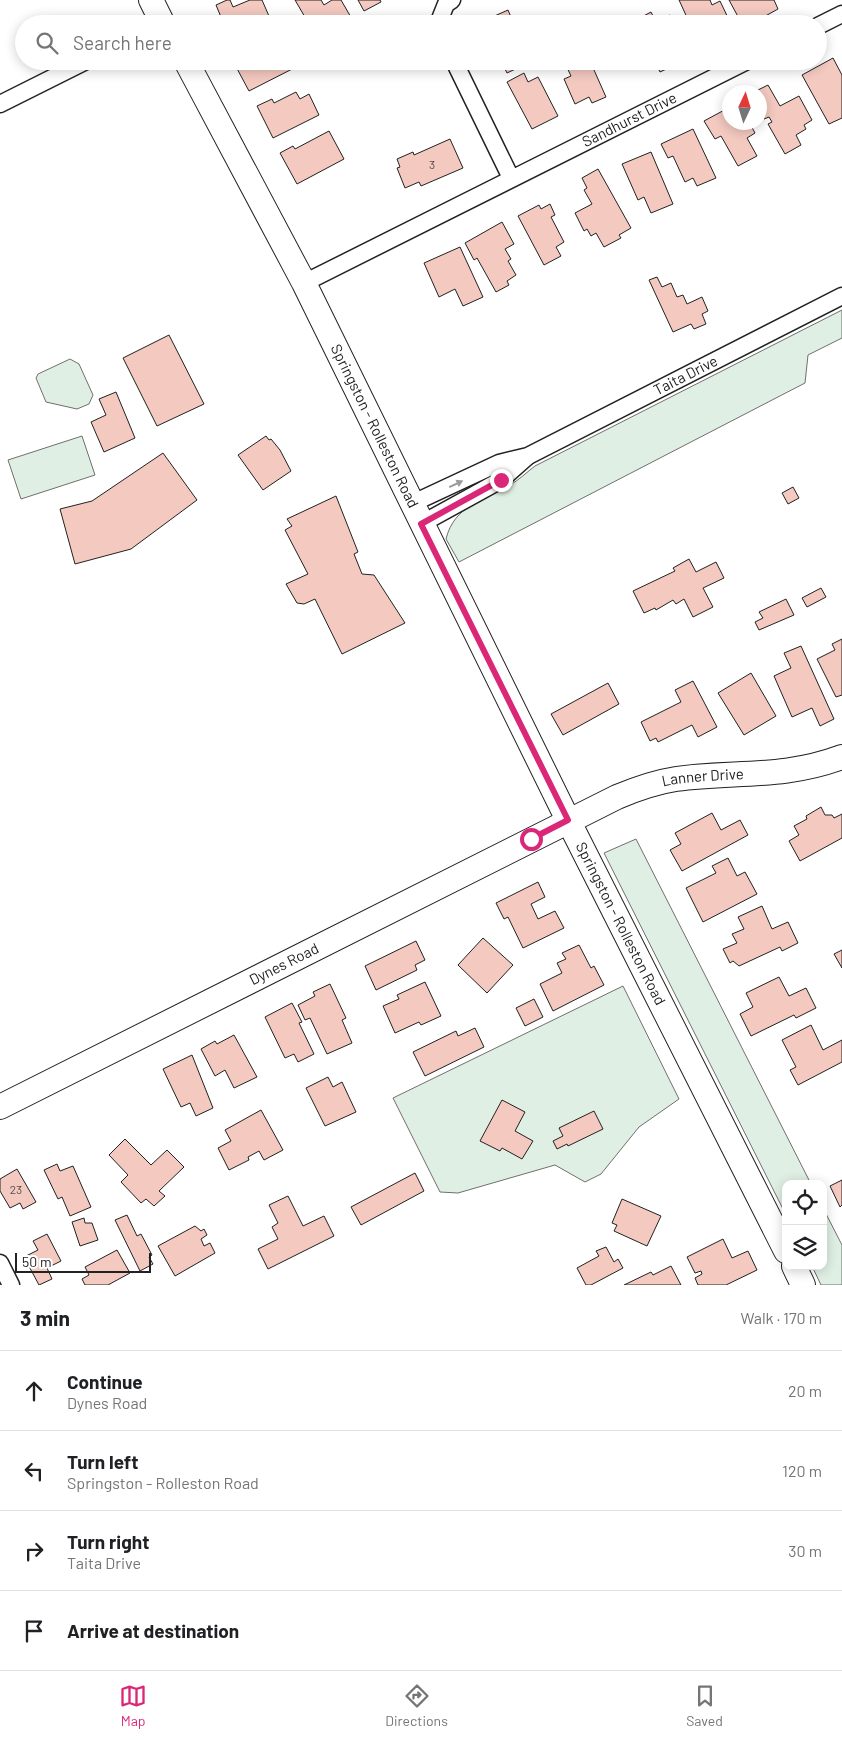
<!DOCTYPE html>
<meta charset="utf-8">
<style>
body{margin:0;font-family:Barlow,sans-serif;background:#f6f6f6;color:#202124}
.controls{position:absolute;right:15px;bottom:15px;display:grid;overflow:hidden;border-radius:10px;box-shadow:0 2px 12px #0003}
.controls button{width:45px;height:45px;display:grid;place-items:center;padding:0;border:0;border-bottom:1px solid #e0e0e0;background:#fff;color:#202124;font:25px sans-serif}
.compass{position:absolute;left:722px;top:85px;width:45px;height:45px;border-radius:50%;background:#fff;box-shadow:0 2px 12px #0003;rotate:4deg}
.scale{position:absolute;left:15px;bottom:12px;width:136px;box-sizing:border-box;padding-left:5px;border:2px solid #222;border-top:0;font-size:14px;line-height:18px;white-space:nowrap;color:#222;-webkit-text-stroke:4px #fff;paint-order:stroke}
.stop{position:absolute;width:15px;height:15px;margin:-11px;border:4px solid #db2777;border-radius:50%;background:#fff}
.stop.end{background:#db2777;border-color:#fff;box-shadow:0 1px 5px #0008}
.list{margin:0;padding:0;list-style:none}
h2{display:flex;justify-content:space-between;align-items:center;height:65px;margin:0;padding:0 20px;font-size:21px}
h2 small{font-size:16px;font-weight:400;color:#757577}
.list li{display:grid;grid-template-columns:32px 1fr auto;gap:15px;align-items:center;box-sizing:border-box;height:80px;padding:0 20px;border-top:1px solid #e0e0e0}
.list b{display:block;font-size:19px;white-space:nowrap}
.list p{margin:0;font-size:16px;white-space:nowrap;color:#757577}
.list em{font-size:16px;font-style:normal;color:#757577}
.icon{flex:none;width:28px;height:28px;fill:none;stroke:currentColor;stroke-width:2;stroke-linecap:round;stroke-linejoin:round}
.map{position:relative;flex:none;width:842px;height:1285px;overflow:hidden}
.search{position:absolute;background:#fff;box-shadow:0 2px 12px #0003;left:15px;right:15px;top:15px;height:55px;display:flex;align-items:center;gap:12px;box-sizing:border-box;padding:0 18px;border-radius:28px;color:#757577;font-size:19px}
.sheet{height:385px;background:#fff}
nav{display:flex;justify-content:space-around;align-items:center;box-sizing:border-box;height:70px;border-top:1px solid #e0e0e0;background:#fff;font-size:14px;color:#757577}
nav a{display:grid;justify-items:center;gap:2px}
nav .on{color:#db2777}
.map>svg:first-child{display:block}
.green{fill:#e0efe3;stroke:#6f6f6f}
.building{fill:#f3c9c0;stroke:#222}
.lines{fill:none;stroke-linecap:round;stroke-linejoin:round}
.street-casing{stroke:#222;stroke-width:19}
.secondary-casing{stroke:#222;stroke-width:26}
.street{stroke:#fff;stroke-width:16}
.secondary{stroke:#fff;stroke-width:24}
.oneway{fill:#9c9c9c}
.route{stroke:#db2777;stroke-width:6}
.labels{text-anchor:middle;stroke-width:4;stroke-linejoin:round;paint-order:stroke}
.number-label{font-size:12px;fill:#564c4a}
.street-label{font-size:15px;fill:#222;stroke:#fff}
</style>
<div class="map">
<svg width="842" height="1285" viewBox="0 0 842 1285">
<rect width="100%" height="100%" fill="#fff"/>
<path class="green" d="M842,310V338L808,355L805,383L459,562L446,539C454,506 483,500 510,485C519,480 527,472 535,466Z
M70,359L79,364L93,395L89,404L77,409L46,402L36,378L38,374Z
M82,436L95,475L21,499L8,460Z
M636,839L811,1184H786V1215L604,853Z
M623,986L679,1099L639,1127L601,1174L585,1182L555,1165L458,1193L440,1192L393,1098Z
M823,1208L842,1245V1285H821L812,1266H823Z"/>
<path class="building" d="M227,0H230L233,7L250,0H262L272,23L218,24L223,22L216,5Z
M295,0H321L324,5L332,0H341L352,19L344,24H309Z
M358,0H380L381,2L364,11Z
M679,0H710L712,5L720,1L731,24H690Z
M729,0H774L778,9L751,24H742Z
M508,10L514,24H481V22Z
M651,12L656,22L670,15L675,24H636L634,21Z
M833,58L842,75V118L829,124L802,75Z
M237,61H300L302,64L249,91L234,63Z
M501,61H524L526,64L507,73Z
M564,61H590L606,97L592,103L589,97L575,104L564,79L571,76Z
M655,61H676L677,64L660,72Z
M524,73L528,82L538,77L558,116L532,129L507,82Z
M768,85L780,106L799,96L812,120L804,125L806,129L796,135L801,145L785,154L768,124L772,122L769,117L764,119L760,110V92H754Z
M296,92L300,99L309,94L319,115L273,138L257,106L272,99L274,103Z
M730,107V122H749L755,133L747,138L757,156L738,166L721,136L715,139L704,121Z
M693,129L716,178L697,186L693,178L685,182L673,156L668,158L661,144Z
M329,131L344,159L297,184L280,153L293,146L295,149Z
M450,139L463,168L421,186L419,182L405,188L397,168L400,167L397,159L413,152L414,155Z
M651,152L673,204L651,213L644,197L638,200L622,164Z
M598,169L631,228L619,235L621,238L604,247L596,233L591,236L587,229L584,231L575,213L592,204L584,190L587,188L582,178Z
M550,204L555,215L551,217L564,242L556,247L561,256L544,265L518,216L539,205L541,209Z
M502,222L514,244L505,249L511,259L508,261L516,275L507,281L509,285L496,292L477,258L474,260L465,243Z
M460,247L483,297L463,306L455,289L439,297L424,263Z
M657,277L662,287L671,283L677,297L683,295L687,304L702,297L708,311L702,314L706,324L694,329L691,324L673,332L649,280Z
M169,335L204,404L157,426L123,358Z
M116,392L135,438L104,452L91,422L106,415L99,399Z
M266,436L269,440L271,439L280,450L291,471L263,490L238,455Z
M163,453L197,500L131,549L75,564L60,509L92,501Z
M793,487L799,498L788,504L782,493Z
M336,496L358,552L354,554L362,574L374,575L405,623L342,654L315,599L304,604L297,603L286,584L308,574L285,530L292,526L287,519Z
M689,559L696,572L716,562L724,578L703,588L713,607L693,617L684,599L676,604L673,600L656,610L655,608L644,613L633,591L675,571L673,568Z
M821,588L826,597L807,607L802,598Z
M786,599L794,615L759,630L755,622L763,618L759,612Z
M842,639V695L836,697L817,659L835,650L832,644Z
M801,646L834,719L820,726L812,708L792,717L774,676L791,668L784,653Z
M751,673L776,716L744,735L718,693Z
M693,681L717,727L698,737L692,725L658,742L656,738L650,741L641,722L681,702L675,690Z
M608,683L619,704L563,735L551,714Z
M821,807L825,815H832L834,818L842,814V838L800,861L789,841L799,835L794,826L807,819L806,816Z
M712,813L721,830L740,820L748,835L682,871L670,850L681,844L675,833Z
M728,858L737,876L745,872L757,894L703,922L686,888L716,873L712,866Z
M538,882L545,897L531,904L538,919L555,911L564,928L523,948L508,917L504,919L496,903Z
M762,906L772,929L788,922L798,943L782,951L780,947L739,966L733,961L730,963L723,949L737,943L732,934L744,929L738,917Z
M483,938L513,965L487,993L458,965Z
M416,941L425,960L415,965L417,970L376,990L365,966Z
M579,945L591,968L594,966L604,985L553,1011L540,984L562,973L557,963L566,959L562,953Z
M842,950V968L834,954Z
M779,977L789,996L806,988L816,1008L796,1018L794,1015L751,1036L740,1014L753,1007L746,993Z
M425,982L441,1016L421,1025L419,1022L395,1033L383,1006L399,999L397,995Z
M330,984L346,1018L342,1020L352,1043L327,1054L310,1018L305,1020L298,1005L315,996L313,992Z
M534,999L543,1017L525,1026L516,1008Z
M292,1003L302,1022L299,1023L314,1054L298,1062L294,1054L285,1058L265,1017Z
M811,1025L823,1050L842,1040V1062L798,1085L790,1070L796,1067L782,1040Z
M475,1028L484,1047L425,1076L413,1052L456,1031L458,1036Z
M234,1035L257,1077L234,1088L225,1070L215,1076L201,1049L215,1041L217,1044Z
M192,1055L213,1108L196,1116L190,1103L181,1107L163,1069Z
M328,1077L333,1087L342,1082L356,1112L325,1126L306,1088Z
M502,1100L525,1112L515,1131L533,1141L522,1159L502,1148L500,1151L480,1141Z
M261,1110L283,1150L264,1160L259,1151L248,1157L249,1160L229,1170L218,1148L231,1141L225,1130Z
M594,1111L603,1129L568,1146L567,1144L557,1149L553,1141L563,1136L559,1128Z
M125,1139L151,1165L167,1150L184,1167L159,1191L165,1196L154,1206L146,1199L141,1203L121,1182L128,1175L109,1155Z
M57,1164L60,1171L73,1166L91,1207L70,1216L62,1197L58,1199L44,1170Z
M17,1169L36,1202L23,1209L20,1203L10,1208L0,1191V1179Z
M415,1173L424,1191L361,1225L351,1207Z
M842,1180V1205L840,1207L830,1186Z
M288,1196L303,1226L324,1216L334,1236L268,1269L258,1249L278,1239L272,1227L278,1223L269,1205Z
M622,1199L661,1216L647,1246L614,1231L617,1225L612,1223Z
M127,1215L137,1236L141,1234L152,1255L149,1257L153,1264L140,1271L115,1220Z
M84,1218L85,1223H92L98,1240L80,1246L72,1222Z
M195,1226L201,1231L204,1229L207,1235L201,1239L204,1246L210,1243L215,1253L175,1276L158,1246Z
M47,1234L61,1261L47,1268L52,1279L39,1285L24,1257L38,1250L33,1241Z
M723,1239L732,1258L748,1251L757,1270L726,1285H698L695,1278L702,1274L701,1271L695,1273L687,1257Z
M606,1247L614,1262L618,1259L623,1268L591,1285H586L577,1268L599,1256L596,1251Z
M117,1250L130,1273L108,1285H85L82,1279L89,1275L85,1267Z
M671,1266L681,1285H624L651,1272L653,1275Z"/>
<g class="lines">
<g class="street-casing">
<g id="street">
<path d="M438,24L446,4L452,0"/>
<path d="M818,26L842,14"/>
<path d="M454,61L511,178"/>
<path d="M0,104L86,61"/>
<path id="s1" d="M304,283L747,61"/>
<path id="s2" d="M411,504L499,463L528,456L842,296"/>
<path d="M421,524L501,480L527,457"/>
<path d="M0,1263L11,1285"/>
</g>
</g>
<g class="secondary-casing">
<g id="secondary">
<path d="M151,0L163,24"/>
<path id="s3" d="M186,61L304,283L568,820L786,1251"/>
<path id="s4" d="M0,1107L617,797C636,789 656,782 676,779C735,771 783,779 842,757"/>
<path d="M794,1266L803,1285"/>
</g>
</g>
<use href="#street" class="street"/>
<use href="#secondary" class="secondary"/>
</g>
<defs><path id="oneway-solid" d="M-6-.8H1V-3.2L6.5 0L1 3.2V.8H-6Z" transform="scale(1.25)"/></defs>
<use class="oneway" href="#oneway-solid" transform="translate(456 484) rotate(-25)"/>
<g class="lines">
<path class="route" d="M501,480L421,524L568,820L531,839"/>
</g>
<g class="labels">
<g class="number-label">
<text x="432" y="169">3</text>
<text x="16" y="1194">23</text>
</g>
<g class="street-label">
<text dy="5" stroke="none"><textPath href="#s1" startOffset="364">Sandhurst Drive</textPath></text>
<text dy="5" stroke="none"><textPath href="#s2" startOffset="304">Taita Drive</textPath></text>
<text dy="5" stroke="none"><textPath href="#s3" startOffset="411">Springston - Rolleston Road</textPath></text>
<text dy="5" stroke="none"><textPath href="#s4" startOffset="779">Lanner Drive</textPath></text>
<text dy="5" stroke="none"><textPath href="#s3" startOffset="966">Springston - Rolleston Road</textPath></text>
<text dy="5" stroke="none"><textPath href="#s4" startOffset="318">Dynes Road</textPath></text>
</g>
</g>
</svg>
<div class="controls">
<button><svg class="icon" aria-label="locate" viewBox="0 0 24 24"><circle cx="12" cy="12" r="6"/><path d="M12 2v4M12 18v4M2 12h4M18 12h4"/></svg></button>
<button><svg class="icon" aria-label="layers" viewBox="0 0 24 24"><path d="M12 4l9 5-9 5-9-5zM3 14l9 5 9-5"/></svg></button>
</div>
<svg class="compass" viewBox="-18 -18 36 36"><path d="M0-13l5 13h-10z" fill="#e53935"/><path d="M0 13l5-13h-10z" fill="#757577"/></svg>
<div class="scale">50 m</div>
<div class="stop" style="left:531px;top:839px"></div>
<div class="stop end" style="left:501px;top:480px"></div>
<div class="search"><svg class="icon" aria-label="search" viewBox="0 0 24 24"><circle cx="10" cy="10" r="6"/><path d="M15 15l6 6"/></svg>Search here</div>
</div>
<section class="sheet">
<h2>3 min<small>Walk · 170 m</small></h2>
<ul class="list">
<li><svg class="icon" aria-label="ahead" viewBox="0 0 24 24"><path d="M12 20V5M6 11l6-6 6 6"/></svg><div><b>Continue</b><p>Dynes Road</p></div><em>20 m</em></li>
<li><svg class="icon" aria-label="left" viewBox="0 0 24 24"><path d="M17 20v-9H6M10 6l-5 5 5 5"/></svg><div><b>Turn left</b><p>Springston - Rolleston Road</p></div><em>120 m</em></li>
<li><svg class="icon" aria-label="right" viewBox="0 0 24 24"><path d="M7 20v-9h11M14 6l5 5-5 5"/></svg><div><b>Turn right</b><p>Taita Drive</p></div><em>30 m</em></li>
<li><svg class="icon" aria-label="arrive" viewBox="0 0 24 24"><path d="M6 21V4h12l-3 4 3 4H6"/></svg><div><b>Arrive at destination</b></div></li>
</ul>
</section>
<nav>
<a class="on"><svg class="icon" aria-label="map" viewBox="0 0 24 24"><path d="M3 6l6-2 6 2 6-2v14l-6 2-6-2-6 2zM9 4v14M15 6v14"/></svg>Map</a>
<a><svg class="icon" aria-label="directions" viewBox="0 0 24 24"><path d="M12 3l9 9-9 9-9-9zM9 14v-3h6M13 9l2 2-2 2"/></svg>Directions</a>
<a><svg class="icon" aria-label="saved" viewBox="0 0 24 24"><path d="M7 4h10v16l-5-4-5 4z"/></svg>Saved</a>
</nav>
